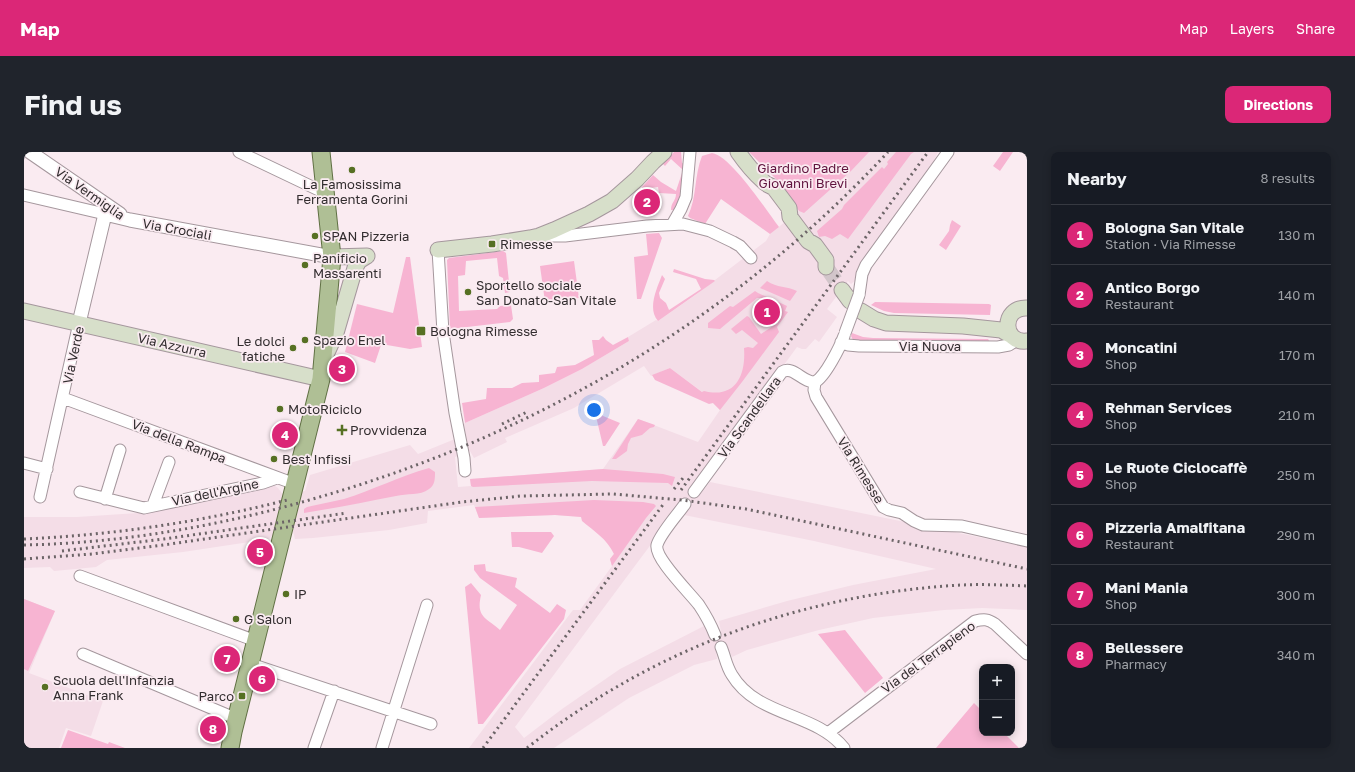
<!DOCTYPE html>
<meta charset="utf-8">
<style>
body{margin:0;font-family:"Golos Text",sans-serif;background:#20242c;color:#f1f3f6}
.controls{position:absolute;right:12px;bottom:12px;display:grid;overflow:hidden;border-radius:8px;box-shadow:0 2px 10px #0003}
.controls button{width:36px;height:36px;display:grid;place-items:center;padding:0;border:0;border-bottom:1px solid #363941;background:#171b24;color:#f1f3f6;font:20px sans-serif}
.you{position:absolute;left:570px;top:258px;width:14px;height:14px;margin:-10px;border:3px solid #fff;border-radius:50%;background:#1a73e8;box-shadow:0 0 0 6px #1a73e833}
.badge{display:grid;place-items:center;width:26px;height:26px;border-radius:50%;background:#db2777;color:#fff;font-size:13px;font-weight:700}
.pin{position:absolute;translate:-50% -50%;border:2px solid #fff;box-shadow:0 1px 4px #0006}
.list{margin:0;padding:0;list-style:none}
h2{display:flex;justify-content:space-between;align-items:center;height:52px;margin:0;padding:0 16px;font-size:17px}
h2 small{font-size:13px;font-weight:400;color:#9ea1a6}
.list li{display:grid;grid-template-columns:26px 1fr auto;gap:12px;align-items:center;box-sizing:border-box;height:60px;padding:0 16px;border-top:1px solid #363941}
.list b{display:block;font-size:15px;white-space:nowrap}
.list p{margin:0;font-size:13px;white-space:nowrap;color:#9ea1a6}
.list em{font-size:13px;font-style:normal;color:#9ea1a6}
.map{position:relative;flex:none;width:1003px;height:596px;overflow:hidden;border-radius:8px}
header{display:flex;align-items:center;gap:24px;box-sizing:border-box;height:56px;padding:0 20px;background:#db2777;color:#fff}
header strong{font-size:19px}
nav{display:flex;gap:22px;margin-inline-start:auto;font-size:14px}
.intro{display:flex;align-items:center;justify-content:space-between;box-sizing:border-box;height:96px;padding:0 24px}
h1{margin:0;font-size:28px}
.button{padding:10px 18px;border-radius:8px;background:#db2777;color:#fff;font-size:14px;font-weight:700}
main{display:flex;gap:24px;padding:0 24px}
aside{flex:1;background:#171b24;border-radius:8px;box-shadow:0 2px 10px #0003}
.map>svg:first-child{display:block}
.built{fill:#f4dde7;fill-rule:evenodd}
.green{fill:#f7b4d2}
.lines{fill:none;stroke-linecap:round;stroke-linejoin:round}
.secondary-tunnel{stroke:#d2c5ca;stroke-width:15;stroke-dasharray:15 8;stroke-linecap:butt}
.minor-casing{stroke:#a5979d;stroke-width:13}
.tertiary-casing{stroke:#a5979d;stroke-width:15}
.secondary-casing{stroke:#a5979d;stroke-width:17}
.primary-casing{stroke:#607044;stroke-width:19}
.minor{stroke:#fff;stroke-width:11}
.tertiary{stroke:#fff;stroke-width:13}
.secondary{stroke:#d7dfca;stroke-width:15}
.primary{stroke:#afbf95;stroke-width:17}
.rail{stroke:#6c6467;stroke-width:3;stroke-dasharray:2 4;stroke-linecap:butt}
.minor-bridge-casing{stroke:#a5979d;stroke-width:13;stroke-linecap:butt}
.minor-bridge{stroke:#fff;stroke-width:11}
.poi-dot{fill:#567023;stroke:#faebf1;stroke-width:1.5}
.labels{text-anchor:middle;stroke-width:3.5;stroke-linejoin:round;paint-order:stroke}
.park-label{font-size:13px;fill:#60133e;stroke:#faebf1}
.poi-label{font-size:13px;fill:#322d2f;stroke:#faebf1;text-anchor:start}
.street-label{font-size:13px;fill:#322d2f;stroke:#faebf1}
</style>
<header>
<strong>Map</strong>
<nav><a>Map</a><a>Layers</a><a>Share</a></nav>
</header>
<div class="intro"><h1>Find us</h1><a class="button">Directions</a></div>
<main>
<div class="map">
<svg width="1003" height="596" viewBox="0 0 1003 596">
<rect width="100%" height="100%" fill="#faebf1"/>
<path class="built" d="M834,0H914L907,14L839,108L833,127L827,132L824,129L803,157L813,165L795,190L791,187L782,197H778L773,195L668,339L677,341L686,330L1003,395V458L958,456L920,458L849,466L795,478L723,498L708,505L702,493L692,497L693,507L670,513L605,546L530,596H445L549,458H556L588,414L586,407L605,380L578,366L531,363L455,366L450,353L404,359L403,371L365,378L289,386L271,387L269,379L250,382L245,387L159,400L83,408L72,415L30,419L26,415L0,416V365H53L114,361L168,351L246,333L251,334L254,336L260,344L281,339L286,323L386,293L394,302L441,283L439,272L520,236L558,217L605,189L604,185L632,168L634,169L670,144L742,89L746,82L777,57ZM620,214L627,224L646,216L677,239L696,258L674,290L614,267L579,317L446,327L447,334L434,335L431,305L446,299L450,306L483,290L481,286L550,256ZM657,352L667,353L660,363L790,389L912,417L829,433L763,449L705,466L695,469L697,480L687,485L680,474L596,517L538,557L500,586L491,575Z
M0,447L31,459L5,521L79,549L67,584L42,576L35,596H0Z"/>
<path class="green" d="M650,0H657L658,11L661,12L658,45L652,58H647C647,50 652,49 652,42L635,41L634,35L618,37V35L629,23L637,30L652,39L659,18L647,7L641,14L639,12Z
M725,0H845L827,19L780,61L775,59L753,28Z
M872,0H890L887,2L824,87L816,82L808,87L801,84L795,85L793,79L818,57L820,53L858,15L860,17L864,12L863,10Z
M979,0H989L976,19L969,14Z
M688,1C707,4 742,58 755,75L746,82L697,47L681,72L666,66L664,64C673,45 670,24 678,4Z
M928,68L937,74L922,98L915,93L925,79L926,73Z
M635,81L638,86L617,147H613L610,105L624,103L622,82Z
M479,99L482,101L486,140L481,141L479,126L475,124L473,106L442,109L441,123L434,124L435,159L473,157L476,154L487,153L489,167L486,170L426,177L423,108L425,106Z
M382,105H386L398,195L386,197L363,193H357L351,211L321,200L333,152L369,161Z
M550,109L555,146L521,150L516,114Z
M650,117L681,127L690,128L691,129L634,169C623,157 633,136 638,123L641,127L635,141L636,146L642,151L645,158L677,137L672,127L649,120Z
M743,129C753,136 763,134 773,139L766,149L736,136Z
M731,139L734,141L761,153L763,154L761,159L764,160L753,175L755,180L718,230L696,258L689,251L685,252L631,228L628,223L646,216L678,240L680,239C712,247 722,223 720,196L724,195L729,196L734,191L718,178L712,182L707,177L723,164L725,165L737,182L754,171L737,146H733L696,177L684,176V171L706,154L709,155Z
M851,150L965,152L967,153L966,163L870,161L860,159L847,153Z
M828,181L839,185L849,186L961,187H964L966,190H859L829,188L827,184Z
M579,184L582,188L589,193L604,185L605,189L558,217L520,236L441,271L438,251L462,247L463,236H488L498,231L515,230V223L531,221L533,215L551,213L570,203L568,188H575Z
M573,259L579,264L596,271L581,294H579L571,260Z
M614,267L631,273L630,275L626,276L618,283L607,286L604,292L603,299L592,307H588Z
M405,316L411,320C411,327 411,333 405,337C396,344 383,341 372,344C342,350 311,356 280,361V357L283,355C295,352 308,350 320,347C349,338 376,324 405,316Z
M579,317L639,322L651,325L648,334L644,331L568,329L449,335L447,334L446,327Z
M570,348L619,350L630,352L632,354L622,366L588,414L586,407L590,402C583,387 570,379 558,369L557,365L531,363L455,366L451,355Z
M487,380H527L530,384L518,401L495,395H488Z
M461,412L462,419L493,426L491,435L526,461L533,452L542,458L540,467L459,572H454L441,435L447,431L457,443C452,465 461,465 476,478L493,453L456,426L450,418V413Z
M0,447L31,459L4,519L0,517Z
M821,478L859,526L841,541L794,482Z
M950,551L958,559V581H980L995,596H912Z
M44,578L84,592L85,590L101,596H37Z"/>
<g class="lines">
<path class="secondary-tunnel" d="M803,116L818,138"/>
<g class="minor-casing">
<path id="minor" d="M215,0L301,41
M0,43L81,62
M649,71L657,57L662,45L666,0
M520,84H541L623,74L659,72L686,79L709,90L716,94L727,106
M414,98L419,180L431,261L440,306L441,319
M835,143L838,122L842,113L924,0
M817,190L824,193L835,194L974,195L985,193L993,188
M791,230L790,238L792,245L859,355L865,358L878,361L890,369L899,373L938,374L1003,389
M791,230C801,225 816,195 820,184
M39,246L271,332
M0,311L23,317
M56,340L120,356L239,331L253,326
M670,340L758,220C769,213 779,231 791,230
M16,345L55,171
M81,347L96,298
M661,352C654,362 636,382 633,393C630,406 666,441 675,453C681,462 687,473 691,483
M129,353L145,310
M56,424L232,489
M697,495C701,504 702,514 708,523C733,565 791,560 820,596
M59,502L213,567
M227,512L407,572
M804,581L951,469C960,467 964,467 971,472L1003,502
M290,596L310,539
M358,596L403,453"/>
</g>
<g class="tertiary-casing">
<path id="tertiary" d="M6,0L96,62
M55,171L81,62L106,68L308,105"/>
</g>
<g class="secondary-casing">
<path id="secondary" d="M714,0C721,10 730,21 739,29C742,33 746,33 750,36L765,56L766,65L784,89L791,93L802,108V115
M414,98L468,92L506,86L515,84L530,78L565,62L588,49L613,27L629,10L640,0
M308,105L343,104
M818,138L826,149
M1003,156C977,155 978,192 1003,189
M0,159L297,227
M837,159L850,167L862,171L939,174L977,178L986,183
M301,205L312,181L331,116L335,109L343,104"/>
</g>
<g class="primary-casing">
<path id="primary" d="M206,596L209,580L297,227L308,105L297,0"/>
</g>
<use href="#minor" class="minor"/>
<use href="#tertiary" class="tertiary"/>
<use href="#secondary" class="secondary"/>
<use href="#primary" class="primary"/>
<path class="rail" d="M478,272L503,260
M650,337L659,326
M657,338L904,0
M0,387C89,383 177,370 263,348
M0,393C101,391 202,373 299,344C515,281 710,166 864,0
M38,399L140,387L323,361
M0,407L68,402L139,393L438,350L497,344L589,342L658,348L722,357L1003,417
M459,596L641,350
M503,596C628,497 778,442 937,433C959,432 981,433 1003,434"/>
<g class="minor-bridge-casing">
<path id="minor-bridge" d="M821,181L835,143"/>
</g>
<use href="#minor-bridge" class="minor-bridge"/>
</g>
<g class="poi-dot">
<circle cx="328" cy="18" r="4"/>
<circle cx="291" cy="84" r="4"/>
<rect x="464" y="88" width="8" height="8" rx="2"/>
<circle cx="281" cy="113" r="4"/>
<circle cx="444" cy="140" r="4"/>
<rect x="392" y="174" width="10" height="10" rx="2"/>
<circle cx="281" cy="188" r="4"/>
<circle cx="269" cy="196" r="4"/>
<circle cx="256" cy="257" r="4"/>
<path d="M316 272h4v4h4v4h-4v4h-4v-4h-4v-4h4z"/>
<circle cx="250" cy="307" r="4"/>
<circle cx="262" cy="442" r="4"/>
<circle cx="212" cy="467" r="4"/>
<circle cx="21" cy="535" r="4"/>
<rect x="214" y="540" width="8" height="8" rx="2"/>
</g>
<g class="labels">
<g class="park-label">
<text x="779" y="21">Giardino Padre<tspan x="779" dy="15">Giovanni Brevi</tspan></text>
</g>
<g class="poi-label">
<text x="328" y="37" text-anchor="middle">La Famosissima<tspan x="328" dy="15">Ferramenta Gorini</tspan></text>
<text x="299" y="89">SPAN Pizzeria</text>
<text x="476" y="97">Rimesse</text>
<text x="289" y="111">Panificio<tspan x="289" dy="15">Massarenti</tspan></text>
<text x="452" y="138">Sportello sociale<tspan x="452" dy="15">San Donato-San Vitale</tspan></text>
<text x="406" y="184">Bologna Rimesse</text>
<text x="289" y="193">Spazio Enel</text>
<text x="261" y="194" text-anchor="end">Le dolci<tspan x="261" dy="15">fatiche</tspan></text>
<text x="264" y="262">MotoRiciclo</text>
<text x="326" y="283">Provvidenza</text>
<text x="258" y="312">Best Infissi</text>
<text x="270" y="447">IP</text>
<text x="220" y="472">G Salon</text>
<text x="29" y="533">Scuola dell'Infanzia<tspan x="29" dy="15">Anna Frank</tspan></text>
<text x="210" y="549" text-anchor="end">Parco</text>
</g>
<g class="street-label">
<text transform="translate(66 41) rotate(35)" y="5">Via Vermiglia</text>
<text transform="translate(153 77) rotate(10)" y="5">Via Crociali</text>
<text transform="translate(148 193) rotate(13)" y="5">Via Azzurra</text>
<text x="906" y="199">Via Nuova</text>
<text transform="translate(49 203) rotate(-78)" y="5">Via Verde</text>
<text transform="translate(725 265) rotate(-54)" y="5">Via Scandellara</text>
<text transform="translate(155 289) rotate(21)" y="5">Via della Rampa</text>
<text transform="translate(837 318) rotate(58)" y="5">Via Rimesse</text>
<text transform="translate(191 340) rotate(-12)" y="5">Via dell'Argine</text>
<text transform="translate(904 505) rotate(-36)" y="5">Via del Terrapieno</text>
</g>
</g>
</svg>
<div class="controls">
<button>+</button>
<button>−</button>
</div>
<div class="you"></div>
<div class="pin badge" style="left:743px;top:160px">1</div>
<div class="pin badge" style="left:623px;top:50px">2</div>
<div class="pin badge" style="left:318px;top:217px">3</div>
<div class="pin badge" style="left:261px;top:283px">4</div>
<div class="pin badge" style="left:236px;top:400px">5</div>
<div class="pin badge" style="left:238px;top:527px">6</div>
<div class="pin badge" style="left:203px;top:507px">7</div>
<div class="pin badge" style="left:189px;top:577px">8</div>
</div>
<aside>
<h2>Nearby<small>8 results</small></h2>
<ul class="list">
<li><span class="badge">1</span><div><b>Bologna San Vitale</b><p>Station · Via Rimesse</p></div><em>130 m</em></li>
<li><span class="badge">2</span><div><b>Antico Borgo</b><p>Restaurant</p></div><em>140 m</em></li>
<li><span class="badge">3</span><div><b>Moncatini</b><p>Shop</p></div><em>170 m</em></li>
<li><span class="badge">4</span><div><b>Rehman Services</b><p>Shop</p></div><em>210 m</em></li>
<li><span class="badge">5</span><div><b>Le Ruote Ciclocaffè</b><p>Shop</p></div><em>250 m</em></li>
<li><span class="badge">6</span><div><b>Pizzeria Amalfitana</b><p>Restaurant</p></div><em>290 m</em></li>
<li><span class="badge">7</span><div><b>Mani Mania</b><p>Shop</p></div><em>300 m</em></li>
<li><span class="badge">8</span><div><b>Bellessere</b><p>Pharmacy</p></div><em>340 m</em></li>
</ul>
</aside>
</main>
